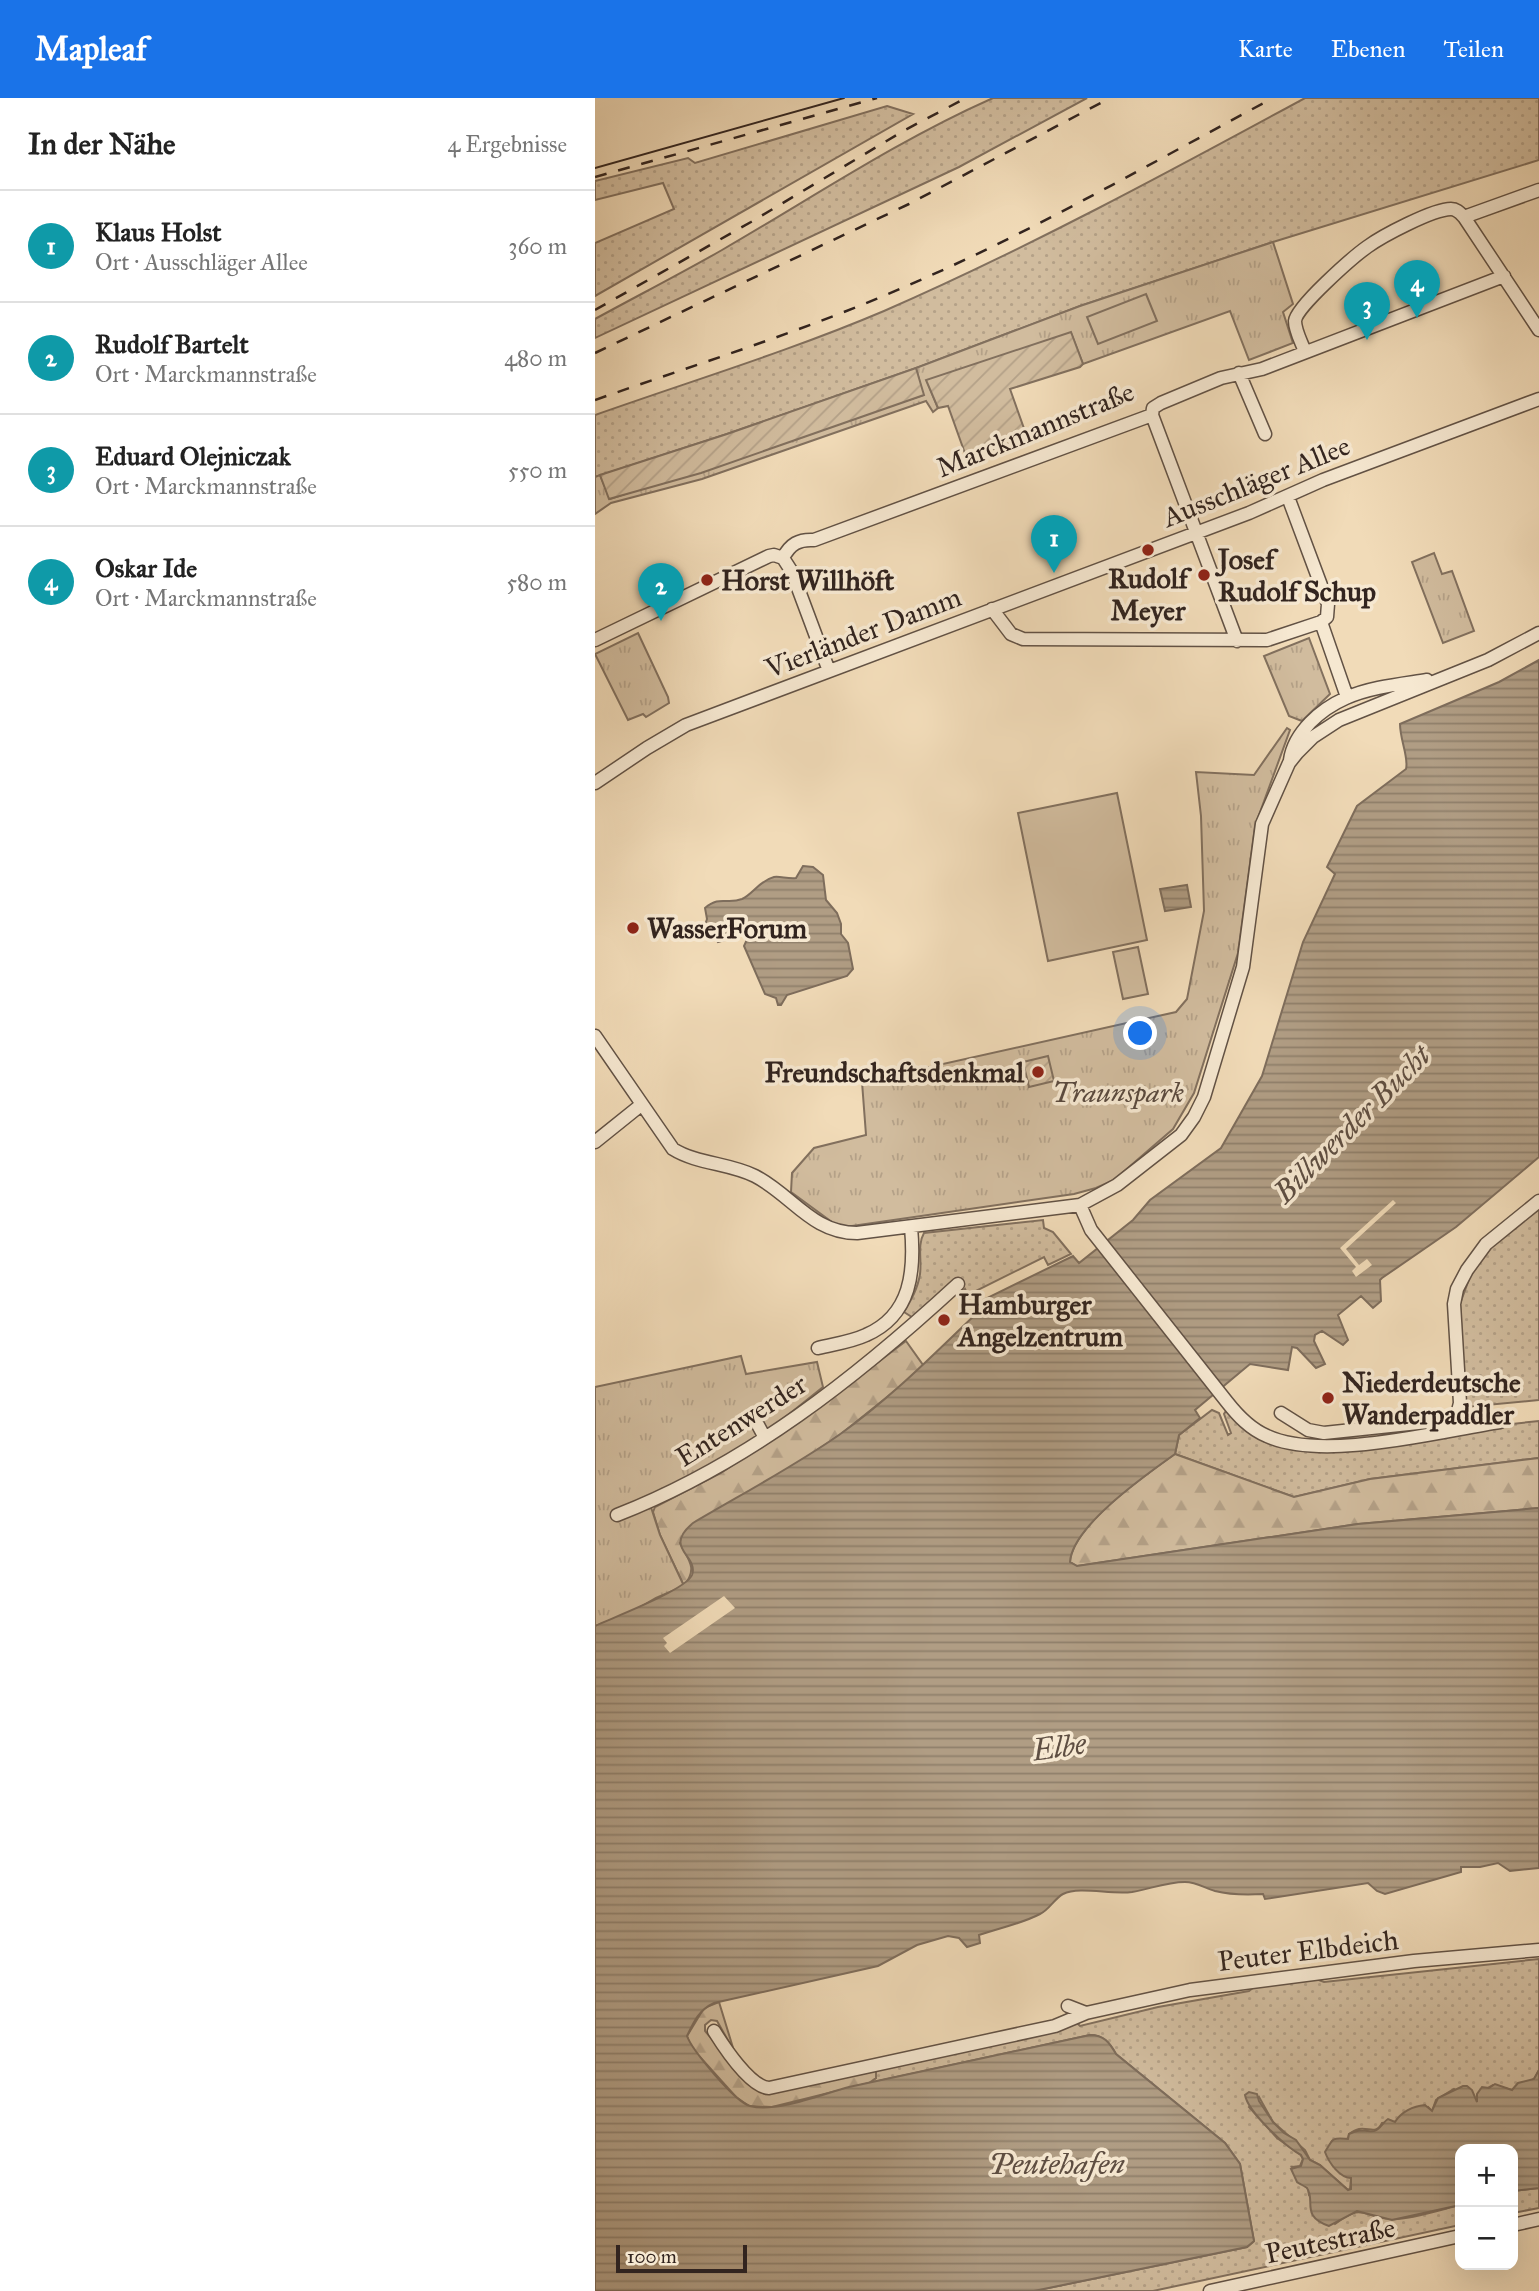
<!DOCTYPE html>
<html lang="de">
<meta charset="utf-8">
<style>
body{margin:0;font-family:"IM FELL Great Primer",serif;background:#f2f2f2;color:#222}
.controls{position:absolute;right:21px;bottom:21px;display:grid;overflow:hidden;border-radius:14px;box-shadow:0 7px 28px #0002}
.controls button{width:63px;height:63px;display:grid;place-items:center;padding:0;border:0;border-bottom:2px solid #e0e0e0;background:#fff;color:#222;font:35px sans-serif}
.scale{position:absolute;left:21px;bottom:18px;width:131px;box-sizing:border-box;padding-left:7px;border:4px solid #32241f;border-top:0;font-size:19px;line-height:24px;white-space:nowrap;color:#32241f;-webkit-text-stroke:5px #f6e8d1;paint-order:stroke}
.you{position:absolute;left:546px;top:936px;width:24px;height:24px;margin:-18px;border:5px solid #fff;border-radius:50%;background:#1a73e8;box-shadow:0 0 0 10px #1a73e833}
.badge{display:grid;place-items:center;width:46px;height:46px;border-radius:50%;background:#1a73e8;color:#fff;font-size:23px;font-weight:700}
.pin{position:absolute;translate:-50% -58px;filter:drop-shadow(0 2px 4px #0008)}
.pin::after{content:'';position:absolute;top:37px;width:24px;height:21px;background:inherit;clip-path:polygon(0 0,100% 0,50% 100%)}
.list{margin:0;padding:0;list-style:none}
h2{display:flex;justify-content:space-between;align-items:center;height:91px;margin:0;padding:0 28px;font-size:30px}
h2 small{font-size:23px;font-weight:400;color:#767676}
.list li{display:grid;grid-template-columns:46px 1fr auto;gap:21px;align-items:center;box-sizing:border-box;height:112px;padding:0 28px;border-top:2px solid #e0e0e0}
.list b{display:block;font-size:26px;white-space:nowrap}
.list p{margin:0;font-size:23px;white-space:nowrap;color:#767676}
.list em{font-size:23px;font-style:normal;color:#767676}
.map{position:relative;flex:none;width:944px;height:2193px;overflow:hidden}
header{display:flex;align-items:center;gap:42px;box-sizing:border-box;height:98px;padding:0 35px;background:#1a73e8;color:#fff}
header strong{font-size:33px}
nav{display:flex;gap:38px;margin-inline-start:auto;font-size:24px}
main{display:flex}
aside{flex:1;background:#fff}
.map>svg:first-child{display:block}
.grass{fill:url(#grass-dots);stroke:#82705e;stroke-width:2}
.forest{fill:url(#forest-firs);stroke:#82705e;stroke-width:2}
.park{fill:url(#park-tufts);stroke:#82705e;stroke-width:2}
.garden{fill:url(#garden-furrows);stroke:#82705e;stroke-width:2}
.pitch{fill:#d1bc9e;stroke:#82705e;stroke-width:2}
.water{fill:url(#water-rules);stroke:#7e6d5c;stroke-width:2}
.pier{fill:#f1dbb8}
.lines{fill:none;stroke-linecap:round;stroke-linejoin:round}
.minor-casing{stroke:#625245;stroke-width:15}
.minor{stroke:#f6e8d1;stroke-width:12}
.tram{stroke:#32241f;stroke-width:2}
.rail{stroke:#32241f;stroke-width:2.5;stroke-dasharray:12 12;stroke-linecap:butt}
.poi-dot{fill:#8f2418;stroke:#f6e8d1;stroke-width:2.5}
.labels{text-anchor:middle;stroke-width:7;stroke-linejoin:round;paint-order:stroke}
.street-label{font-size:28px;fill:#32241f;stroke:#f6e8d1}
.poi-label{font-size:28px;font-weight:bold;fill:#32241f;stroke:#f6e8d1;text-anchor:start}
.park-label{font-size:28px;font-style:italic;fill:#5a4a3f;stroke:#f6e8d1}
.water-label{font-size:30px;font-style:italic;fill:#5e4e42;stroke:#f6e8d1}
</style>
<header>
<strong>Mapleaf</strong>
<nav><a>Karte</a><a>Ebenen</a><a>Teilen</a></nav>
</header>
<main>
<aside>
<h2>In der Nähe<small>4 Ergebnisse</small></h2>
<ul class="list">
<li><span class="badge" style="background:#0f9aa8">1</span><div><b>Klaus Holst</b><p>Ort · Ausschläger Allee</p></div><em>360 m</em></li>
<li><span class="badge" style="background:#0f9aa8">2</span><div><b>Rudolf Bartelt</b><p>Ort · Marckmannstraße</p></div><em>480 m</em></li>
<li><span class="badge" style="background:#0f9aa8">3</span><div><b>Eduard Olejniczak</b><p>Ort · Marckmannstraße</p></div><em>550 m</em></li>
<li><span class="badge" style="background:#0f9aa8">4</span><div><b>Oskar Ide</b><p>Ort · Marckmannstraße</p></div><em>580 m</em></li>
</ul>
</aside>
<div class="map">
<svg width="944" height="2193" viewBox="0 0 944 2193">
<defs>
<pattern id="grass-dots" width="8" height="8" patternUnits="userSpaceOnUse" patternTransform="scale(1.75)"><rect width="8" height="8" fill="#d1bc9e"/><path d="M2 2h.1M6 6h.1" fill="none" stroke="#b4a188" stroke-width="1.8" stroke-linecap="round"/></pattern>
<pattern id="forest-firs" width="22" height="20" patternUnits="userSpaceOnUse" patternTransform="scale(1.75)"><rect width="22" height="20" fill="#d1bc9e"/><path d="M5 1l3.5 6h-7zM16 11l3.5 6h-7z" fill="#b4a188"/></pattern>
<pattern id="park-tufts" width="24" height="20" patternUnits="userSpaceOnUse" patternTransform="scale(1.75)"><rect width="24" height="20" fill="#d1bc9e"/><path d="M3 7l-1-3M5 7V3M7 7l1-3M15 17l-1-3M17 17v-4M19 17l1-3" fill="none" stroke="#b4a188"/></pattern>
<pattern id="garden-furrows" width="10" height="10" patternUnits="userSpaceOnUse" patternTransform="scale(1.75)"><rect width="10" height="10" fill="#d1bc9e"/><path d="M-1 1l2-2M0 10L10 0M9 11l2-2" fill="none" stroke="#b4a188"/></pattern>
<pattern id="water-rules" width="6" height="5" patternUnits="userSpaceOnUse" patternTransform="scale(1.75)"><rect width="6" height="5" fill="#b09d84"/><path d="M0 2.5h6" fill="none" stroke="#90806b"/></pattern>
</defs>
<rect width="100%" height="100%" fill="#f1dbb8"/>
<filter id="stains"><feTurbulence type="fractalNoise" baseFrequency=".00286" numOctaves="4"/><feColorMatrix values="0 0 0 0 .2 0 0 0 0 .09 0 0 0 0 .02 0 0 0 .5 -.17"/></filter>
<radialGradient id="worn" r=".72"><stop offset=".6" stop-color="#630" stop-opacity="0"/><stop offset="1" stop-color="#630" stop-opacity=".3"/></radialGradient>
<path class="grass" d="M398,0H492L364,69L0,240V221C42,198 85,176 127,152C217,100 303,42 398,0Z
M710,0H944V62L678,144L485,208L321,270L132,336L0,379V317C96,283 195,253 289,213C433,150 572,75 710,0Z
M292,8L318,16L0,198V145L79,111L68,85L0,102V83L93,60L100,65Z
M944,1108V1302L871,1309L865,1206L877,1173L899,1141Z
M448,1122L449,1130L458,1134L476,1156L453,1167L449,1159L373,1197L370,1191L364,1197L361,1193L320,1221L309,1214C316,1202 323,1190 325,1176C327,1162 322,1147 329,1135Z
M617,1312L624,1315L633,1337L636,1335L629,1316L631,1313L674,1344L692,1350L944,1323V1360L775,1381L699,1399L580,1356L584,1337Z
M944,1861V1972L939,1981L917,1992L898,1987L891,1991L882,2004L859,1991L841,2002L837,2013L833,2009L800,2024L787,2025C781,2037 774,2029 764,2031C760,2032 757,2034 754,2036L753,2041L737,2043L734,2049L756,2080L755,2091L753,2092L725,2067L715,2062L710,2052L678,2024L664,1999L654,2009L682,2040L706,2057L708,2061L705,2068L697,2069L713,2091L714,2097L740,2126C769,2104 766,2119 796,2121C811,2123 848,2111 865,2107V2127L558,2193H439L652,2149L659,2143L645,2066L630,2045L521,1956C515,1945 508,1937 495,1937L274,1985L281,1980V1971L461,1933L482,1925L485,1928L563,1909L654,1893L659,1889L721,1881L729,1884Z
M944,2090V2110L918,2115V2093Z"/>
<path class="forest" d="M311,1243L328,1267L312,1283L246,1336L85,1445C94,1463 103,1470 89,1488L65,1437L58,1414L60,1409L126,1375L229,1305Z
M580,1356L699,1399L775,1381L944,1360V1410L763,1426L482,1468L475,1464C477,1428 552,1376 580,1356Z
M124,1904L139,1953L122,1923L116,1922L110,1927V1933L159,1990L281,1971V1980L274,1985L177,2009L154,2008L141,1999L96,1949L92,1938L109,1910Z"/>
<path class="park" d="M678,144L698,206L688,214L698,245L654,262L635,213L488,266L476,235L332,283L343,310L338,314L331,303L107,381L16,405L0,416V379L5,377L15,401L328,297L321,270L485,208Z
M839,455L847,476L857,473L879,533L848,545L817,464Z
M43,535L73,599L74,605L51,619L48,616L33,622L0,556Z
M714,540L735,596L707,623L694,618L669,558Z
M692,630L695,632L660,728L643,855L599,995L578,1031L519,1082L501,1090L479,1096L250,1129L241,1127L196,1094L197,1075L219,1050L271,1037L267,984L581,914L592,901L609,813L606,718L601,674L659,677Z
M146,1258L151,1276L222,1264L228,1289L163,1341L54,1403L65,1437L89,1488L61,1500L35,1515L0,1528V1289Z"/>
<path class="garden" d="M476,234L488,266L485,269L415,291L432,339L372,361L353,308L343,310L331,282Z
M321,270L329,297L106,375L14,401L5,377L132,336Z
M453,958L459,983L434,989L428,964Z"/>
<path class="pitch" d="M551,196L562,223L503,246L492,219Z
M522,695L552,842L453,863L423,715Z
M543,849L553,896L528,901L518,854Z"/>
<path class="water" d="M944,562V1059L861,1129L787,1180L785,1182L786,1203L778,1210L766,1198L743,1217L753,1242L748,1247L727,1233L720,1237L719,1243L730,1266L721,1270L702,1250L697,1249L693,1272L655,1266L600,1312L605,1320L584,1337L580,1356C552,1376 477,1428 475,1464L482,1468L763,1426L944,1410V1770L915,1773L903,1765L885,1769H866V1774L790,1796L782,1793L773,1785L670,1801L668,1796C652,1797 636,1797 620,1793C610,1790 601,1784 590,1784C571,1784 555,1791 537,1794C516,1797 485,1788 468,1796C460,1800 454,1812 445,1816C426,1826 404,1830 384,1837L385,1845L372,1849L364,1840L353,1838L322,1847L283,1868L119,1905C104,1912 99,1923 92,1938C97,1952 140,2004 155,2008C182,2015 227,1996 254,1989C334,1971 415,1955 495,1937C509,1937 514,1944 521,1956L630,2045L645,2066L659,2143L652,2149L439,2193H0V1528C17,1520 91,1492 97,1477C104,1457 67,1451 98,1425C147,1396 198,1369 244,1337C295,1301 339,1256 384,1213L382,1205L478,1158L484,1165L538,1122L555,1102L626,1050L667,978L708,844L740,776L732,769L762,708L811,671C814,660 805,642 805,626L904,584Z
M208,768L218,769L228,777L231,802L242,815L246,826V836L253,845L258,871L252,878L192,897L186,907H183L181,900L170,896L149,848L154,837L152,830H147L136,840L123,844L110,827L112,821L110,810C125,797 132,807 147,801C158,796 164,783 179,779C185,778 193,781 201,780Z
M592,787L596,809L570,813L565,791Z
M944,1972V2090L918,2093V2051H865V2107L797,2122L762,2113L734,2128C705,2118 721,2103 712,2090C711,2089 703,2085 702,2084L696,2071L706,2068L708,2061L706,2057C691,2049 653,2014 650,1997L654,1994L662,1996L664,2003L678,2024L689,2035L701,2042L715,2062L725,2067L753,2092L756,2091V2080C745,2080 734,2065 730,2054C739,2039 737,2040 753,2041L754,2036C768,2030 767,2034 779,2033C785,2032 788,2024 793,2021L800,2024C806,2014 818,2008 830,2007L837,2013L843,2000L868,1988H872L877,1992L882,2004V1996L887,1989L894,1990L900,1986L917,1992L923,1985L939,1981Z"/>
<path class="pier" d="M798,1102L801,1105L751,1151L764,1167L772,1161L777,1167L761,1179L757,1173L761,1169L745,1150Z
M129,1498L140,1510L75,1555L69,1548L72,1545L68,1540Z"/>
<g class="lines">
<g class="minor-casing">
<path id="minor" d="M869,119L944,92
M710,254C707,245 700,233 700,223C701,209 758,159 772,149C787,138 838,111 856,111C862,111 865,115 869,119L944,232
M644,275L670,336
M557,317L558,310L566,305L626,280L667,271L909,178
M557,317L642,543
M188,460C195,446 204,441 219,442L557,317
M188,460L197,474L234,573
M397,511L416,536L428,541L672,542L726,524L732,519L733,506L693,399
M726,524L752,599
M0,542L174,458L179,457L188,460
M695,662C699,634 726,611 751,600C775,589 807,586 832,582
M0,685L52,650L91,627L654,415L728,382L944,301
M0,938L78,1051C102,1066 134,1065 160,1078C197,1097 217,1135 262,1135L485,1107L522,1087L586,1037L599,1019L609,999L648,869L667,726L694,665L702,655L718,639L744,622L893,562L944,535
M0,1044L46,1007
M485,1107L496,1132L632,1304C643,1318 655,1331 672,1338C728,1364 845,1333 905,1324
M223,1250C239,1246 256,1244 271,1237C317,1217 320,1172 316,1129
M686,1315L713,1332L729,1335L861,1321
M163,1327L170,1340
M862,1330L861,1321L865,1305L859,1206L862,1191L872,1172L891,1146L944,1103
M22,1417C152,1366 261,1280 363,1186
M473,1908L491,1915L595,1892L819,1863L944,1852
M119,1933C129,1949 155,1989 174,1990L460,1928L491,1915
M918,2127L944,2121
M615,2193L865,2138"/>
</g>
<use href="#minor" class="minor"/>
<path class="tram" d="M0,70L249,0"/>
<path class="rail" d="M0,79L282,0
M0,212L156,124L310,32L371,0
M0,255L314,106L515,0
M0,302C105,265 212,232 314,187C439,133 558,64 678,0"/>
</g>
<g class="poi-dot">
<circle cx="553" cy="452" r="7"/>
<circle cx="609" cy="477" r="7"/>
<circle cx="112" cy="482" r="7"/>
<circle cx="38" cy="830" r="7"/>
<circle cx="443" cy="974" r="7"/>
<circle cx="349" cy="1222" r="7"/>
<circle cx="733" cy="1300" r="7"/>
</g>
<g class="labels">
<g class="street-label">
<text transform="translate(440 331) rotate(-22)" y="10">Marckmannstraße</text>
<text transform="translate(661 383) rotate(-22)" y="10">Ausschläger Allee</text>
<text transform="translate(268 534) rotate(-21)" y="10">Vierländer Damm</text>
<text transform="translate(146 1322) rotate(-32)" y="10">Entenwerder</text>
<text transform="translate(713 1852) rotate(-7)" y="10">Peuter Elbdeich</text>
<text transform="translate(735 2142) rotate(-12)" y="10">Peutestraße</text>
</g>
<g class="poi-label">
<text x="623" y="471">Josef<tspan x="623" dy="32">Rudolf Schup</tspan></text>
<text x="553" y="490" text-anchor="middle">Rudolf<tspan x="553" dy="32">Meyer</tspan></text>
<text x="126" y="492">Horst Willhöft</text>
<text x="52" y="840">WasserForum</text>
<text x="429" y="984" text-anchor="end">Freundschaftsdenkmal</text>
<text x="363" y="1216">Hamburger<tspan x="363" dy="32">Angelzentrum</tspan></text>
<text x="747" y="1294">Niederdeutsche<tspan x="747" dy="32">Wanderpaddler</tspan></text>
</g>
<g class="park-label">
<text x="523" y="1004">Traunspark</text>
</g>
<g class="water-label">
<text transform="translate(757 1026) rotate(-45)" y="10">Billwerder Bucht</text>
<text transform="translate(464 1649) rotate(-8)" y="10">Elbe</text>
<text x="462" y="2076">Peutehafen</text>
</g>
</g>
<rect width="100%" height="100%" filter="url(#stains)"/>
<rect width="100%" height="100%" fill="url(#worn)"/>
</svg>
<div class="controls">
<button>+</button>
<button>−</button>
</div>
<div class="scale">100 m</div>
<div class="you"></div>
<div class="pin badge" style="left:459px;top:475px;background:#0f9aa8">1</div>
<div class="pin badge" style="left:66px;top:523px;background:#0f9aa8">2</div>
<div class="pin badge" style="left:772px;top:242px;background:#0f9aa8">3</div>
<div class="pin badge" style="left:822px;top:220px;background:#0f9aa8">4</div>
</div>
</main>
